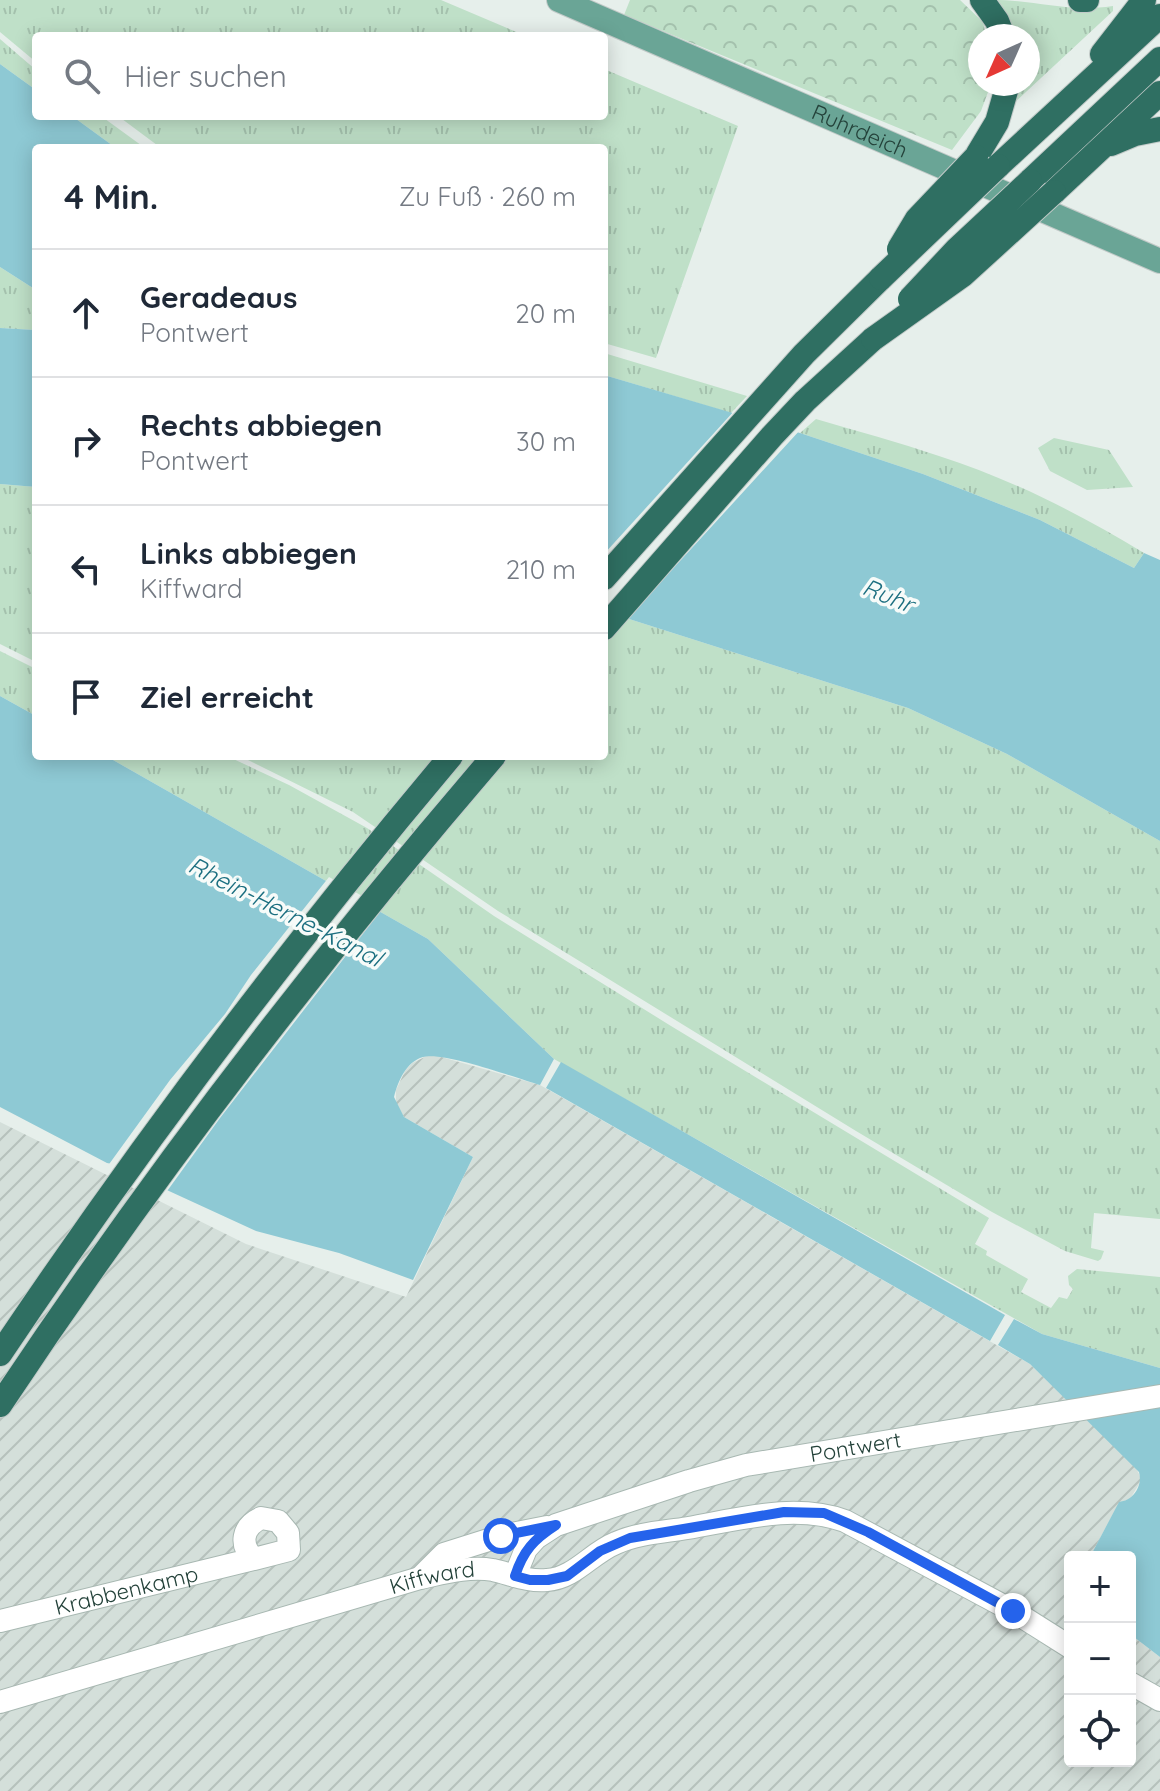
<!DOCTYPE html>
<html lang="de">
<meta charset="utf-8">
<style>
body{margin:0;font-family:Quicksand,sans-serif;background:#f6f6f7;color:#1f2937}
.controls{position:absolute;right:24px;bottom:24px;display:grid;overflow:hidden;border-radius:8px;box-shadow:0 4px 20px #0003}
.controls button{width:72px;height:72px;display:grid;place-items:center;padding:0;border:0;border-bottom:2px solid #e0e1e3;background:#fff;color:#1f2937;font:40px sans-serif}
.compass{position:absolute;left:968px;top:24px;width:72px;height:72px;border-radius:50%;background:#fff;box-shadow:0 4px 20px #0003;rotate:225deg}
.stop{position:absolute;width:24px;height:24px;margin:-18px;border:6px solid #2563eb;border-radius:50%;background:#fff}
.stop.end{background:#2563eb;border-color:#fff;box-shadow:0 2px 8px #0008}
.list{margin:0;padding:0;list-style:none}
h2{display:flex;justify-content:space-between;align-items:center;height:104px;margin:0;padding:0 32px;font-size:34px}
h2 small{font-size:26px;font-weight:400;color:#747a83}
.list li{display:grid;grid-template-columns:52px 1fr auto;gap:24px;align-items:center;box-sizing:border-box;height:128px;padding:0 32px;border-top:2px solid #e0e1e3}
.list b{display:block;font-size:30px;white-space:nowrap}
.list p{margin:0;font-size:26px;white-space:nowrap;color:#747a83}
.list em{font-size:26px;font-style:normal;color:#747a83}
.icon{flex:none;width:44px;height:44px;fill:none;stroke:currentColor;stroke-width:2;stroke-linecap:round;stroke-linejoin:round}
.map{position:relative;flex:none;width:1160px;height:1791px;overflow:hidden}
.search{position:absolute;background:#fff;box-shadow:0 4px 20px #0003;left:32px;top:32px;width:576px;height:88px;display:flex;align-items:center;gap:20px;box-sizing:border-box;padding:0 28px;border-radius:8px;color:#747a83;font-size:30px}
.panel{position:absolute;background:#fff;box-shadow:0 4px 20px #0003;left:32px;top:144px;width:576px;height:616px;border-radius:8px}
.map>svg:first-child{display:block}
.industrial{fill:url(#industrial-furrows)}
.grass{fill:url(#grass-tufts)}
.forest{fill:url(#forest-crowns)}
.water{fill:#8ec9d4}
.pier{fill:#e6efeb}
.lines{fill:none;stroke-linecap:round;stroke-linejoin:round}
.minor-casing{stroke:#a8b8b2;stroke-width:24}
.major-casing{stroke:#c2cac8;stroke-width:26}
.highway-casing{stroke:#c2cac8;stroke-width:26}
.minor{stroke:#fff;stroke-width:22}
.major{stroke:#6aa596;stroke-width:24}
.highway{stroke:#2f6f62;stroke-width:24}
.highway-bridge-casing{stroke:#c2cac8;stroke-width:26;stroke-linecap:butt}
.highway-bridge{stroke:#2f6f62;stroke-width:24}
.route{stroke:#2563eb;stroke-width:10}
.labels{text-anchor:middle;stroke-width:7;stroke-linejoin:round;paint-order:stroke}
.street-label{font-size:22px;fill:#24423a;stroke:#f7fbf9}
.water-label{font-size:24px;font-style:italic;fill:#1c6f80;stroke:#f7fbf9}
</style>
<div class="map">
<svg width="1160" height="1791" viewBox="0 0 1160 1791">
<defs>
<pattern id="industrial-furrows" width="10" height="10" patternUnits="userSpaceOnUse" patternTransform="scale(2)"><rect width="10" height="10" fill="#d4dfda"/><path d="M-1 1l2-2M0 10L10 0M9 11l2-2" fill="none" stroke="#b6c1bc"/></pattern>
<pattern id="grass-tufts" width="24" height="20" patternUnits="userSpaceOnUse" patternTransform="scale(2)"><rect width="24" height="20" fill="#bfe0c8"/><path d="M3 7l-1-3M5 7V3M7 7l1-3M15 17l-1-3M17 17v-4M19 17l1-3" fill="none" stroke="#a4c1ad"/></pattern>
<pattern id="forest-crowns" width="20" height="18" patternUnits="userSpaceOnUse" patternTransform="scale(2)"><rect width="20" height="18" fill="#bfe0c8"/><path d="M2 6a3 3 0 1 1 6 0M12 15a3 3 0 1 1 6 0" fill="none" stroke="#a4c1ad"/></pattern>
</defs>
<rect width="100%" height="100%" fill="#e6efeb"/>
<path class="industrial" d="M427,1056H438L540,1085L1030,1364L1135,1466L1141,1478L1139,1484L1130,1499L1119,1503L1090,1557H1070V1761H1130V1634L1160,1657V1791H0V1122L246,1244L406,1297L473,1157L404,1117L396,1104V1090L405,1071L412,1063Z"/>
<path class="grass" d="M0,0H441L526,36H36V62L0,32Z
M993,0C1037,0 1067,13 1113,6V11L1014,103L1016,84H1028V36H1011Z
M0,39L36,70V90L0,64Z
M604,69L738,126L656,358L604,343V148H161L118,116H604Z
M72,116H101L145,148H116Z
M0,267L36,290V330L0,328Z
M604,353L747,396L731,413L604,375Z
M816,419C857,431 898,442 939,456C1011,479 1080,514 1144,553L1134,568L1040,520L923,474L800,433Z
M1054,438L1109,450L1133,487L1087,490L1050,471L1038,448Z
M0,484L36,487V662L0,644Z
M604,611L908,708L1007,754L1160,841V1219L1094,1213L1091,1248L1104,1251L1101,1259L1098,1261L1065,1251L992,1212L856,1131L498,911L353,812L240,756H604Z
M0,651L36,669V716L0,696Z
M106,756H227L289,785L367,828L494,916L671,1026L989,1218L975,1244L987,1251L986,1255L1028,1279L1021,1292L1051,1308L1059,1297L1067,1299L1073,1289L1069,1285L1068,1276L1077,1269L1160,1277V1368L1042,1334L554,1059L428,939Z"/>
<path class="forest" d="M630,0H960L983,22L986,36H980V84H991L981,111L952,150L624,15Z"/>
<path class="water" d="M0,64L36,90V116H72L116,148H36V290L0,267Z
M0,328L36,330V487L0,484Z
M604,375L800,433L923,474L1040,520L1134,568L1144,553L1160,560V841L1007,754L908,708L604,611Z
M0,696L36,716V756H106L428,939L554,1059L540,1085C516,1078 443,1051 423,1057C406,1062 398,1081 394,1097L404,1117L473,1157L413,1280L339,1253L256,1231L145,1180L116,1159L112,1164L107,1163L0,1107Z
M561,1062L1005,1315L990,1341L546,1088Z
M1014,1319L1042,1334L1160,1368V1657L1130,1634V1557H1090L1119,1502C1133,1501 1143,1486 1139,1472L1030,1364L998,1345Z"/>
<path class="pier" d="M735,410L801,429L625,621L604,615V554Z
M329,877L383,908L220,1118L165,1194L143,1184L116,1164L113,1168L107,1167L170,1080L225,1014L251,975Z"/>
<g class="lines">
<g class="minor-casing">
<g id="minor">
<path id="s1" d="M515,1576L526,1549L536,1538L556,1525L689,1481L746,1465L1160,1396"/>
<path d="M420,1578L444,1554L501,1536L547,1527"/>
<path id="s2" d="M0,1621L254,1559L289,1550L288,1533L278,1521L261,1518C242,1527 239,1545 254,1559"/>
<path d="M1130,1683L1160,1700"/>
<path id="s3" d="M0,1702L420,1578C444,1573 468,1566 493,1570C511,1574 528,1582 547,1580C575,1578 591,1553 616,1543C638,1533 664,1532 688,1528C740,1519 795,1503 845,1521L1013,1611L1070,1647"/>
</g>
</g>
<g class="major-casing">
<g id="major">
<path id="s4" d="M559,0L1160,261"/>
</g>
</g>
<g class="highway-casing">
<path id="highway" d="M982,0L997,21L1003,36
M1080,0H1087
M1102,54L1144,0
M1111,144L1135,134L1160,129
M976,157L997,122L1008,84
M998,166L1160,16
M1030,181L1160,59
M1054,192L1160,93
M604,578L804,354L881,278
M604,628L772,436L805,401L873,339
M0,1354C139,1147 290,947 451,756
M0,1405C150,1179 317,962 494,756"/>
</g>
<use href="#minor" class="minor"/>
<use href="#major" class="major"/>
<use href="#highway" class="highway"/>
<g class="highway-bridge-casing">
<path id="highway-bridge" d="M899,249L917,219L976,157
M881,278L998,166
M910,299L957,249L1030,181
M873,339L963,275L1054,192"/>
</g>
<use href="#highway-bridge" class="highway-bridge"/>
</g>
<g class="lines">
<path class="route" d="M501,1536L556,1525C534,1539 523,1551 515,1576L530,1580H548L567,1576L600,1551L630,1538L784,1512L824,1513L868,1532L1013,1611"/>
</g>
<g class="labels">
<g class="street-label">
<text dy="8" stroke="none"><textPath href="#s4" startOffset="328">Ruhrdeich</textPath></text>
<text dy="8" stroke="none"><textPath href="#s1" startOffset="378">Pontwert</textPath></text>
<text dy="8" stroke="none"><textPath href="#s3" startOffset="450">Kiffward</textPath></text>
<text dy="8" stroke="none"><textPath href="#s2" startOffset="130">Krabbenkamp</textPath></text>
</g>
<g class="water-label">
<text transform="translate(888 596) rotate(22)" y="8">Ruhr</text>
<text transform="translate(285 912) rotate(27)" y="8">Rhein-Herne-Kanal</text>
</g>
</g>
</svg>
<div class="controls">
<button>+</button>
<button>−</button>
<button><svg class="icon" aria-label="locate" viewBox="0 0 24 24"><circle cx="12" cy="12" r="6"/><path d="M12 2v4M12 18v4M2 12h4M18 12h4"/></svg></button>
</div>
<svg class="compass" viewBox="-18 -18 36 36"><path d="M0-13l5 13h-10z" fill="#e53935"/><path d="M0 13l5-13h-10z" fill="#747a83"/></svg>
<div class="stop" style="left:501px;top:1536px"></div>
<div class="stop end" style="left:1013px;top:1611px"></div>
<div class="search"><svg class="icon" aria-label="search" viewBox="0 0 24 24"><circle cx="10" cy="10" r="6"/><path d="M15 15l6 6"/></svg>Hier suchen</div>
<section class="panel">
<h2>4 Min.<small>Zu Fuß · 260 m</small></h2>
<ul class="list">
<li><svg class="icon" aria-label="ahead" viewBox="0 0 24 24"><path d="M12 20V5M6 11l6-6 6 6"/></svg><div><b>Geradeaus</b><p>Pontwert</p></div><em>20 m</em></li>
<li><svg class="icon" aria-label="right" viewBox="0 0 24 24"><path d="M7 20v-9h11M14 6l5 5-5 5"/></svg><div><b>Rechts abbiegen</b><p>Pontwert</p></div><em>30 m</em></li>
<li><svg class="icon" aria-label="left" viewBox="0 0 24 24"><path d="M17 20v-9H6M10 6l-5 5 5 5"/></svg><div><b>Links abbiegen</b><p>Kiffward</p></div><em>210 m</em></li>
<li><svg class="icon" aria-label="arrive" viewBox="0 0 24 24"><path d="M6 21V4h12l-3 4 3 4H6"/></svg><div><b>Ziel erreicht</b></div></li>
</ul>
</section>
</div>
